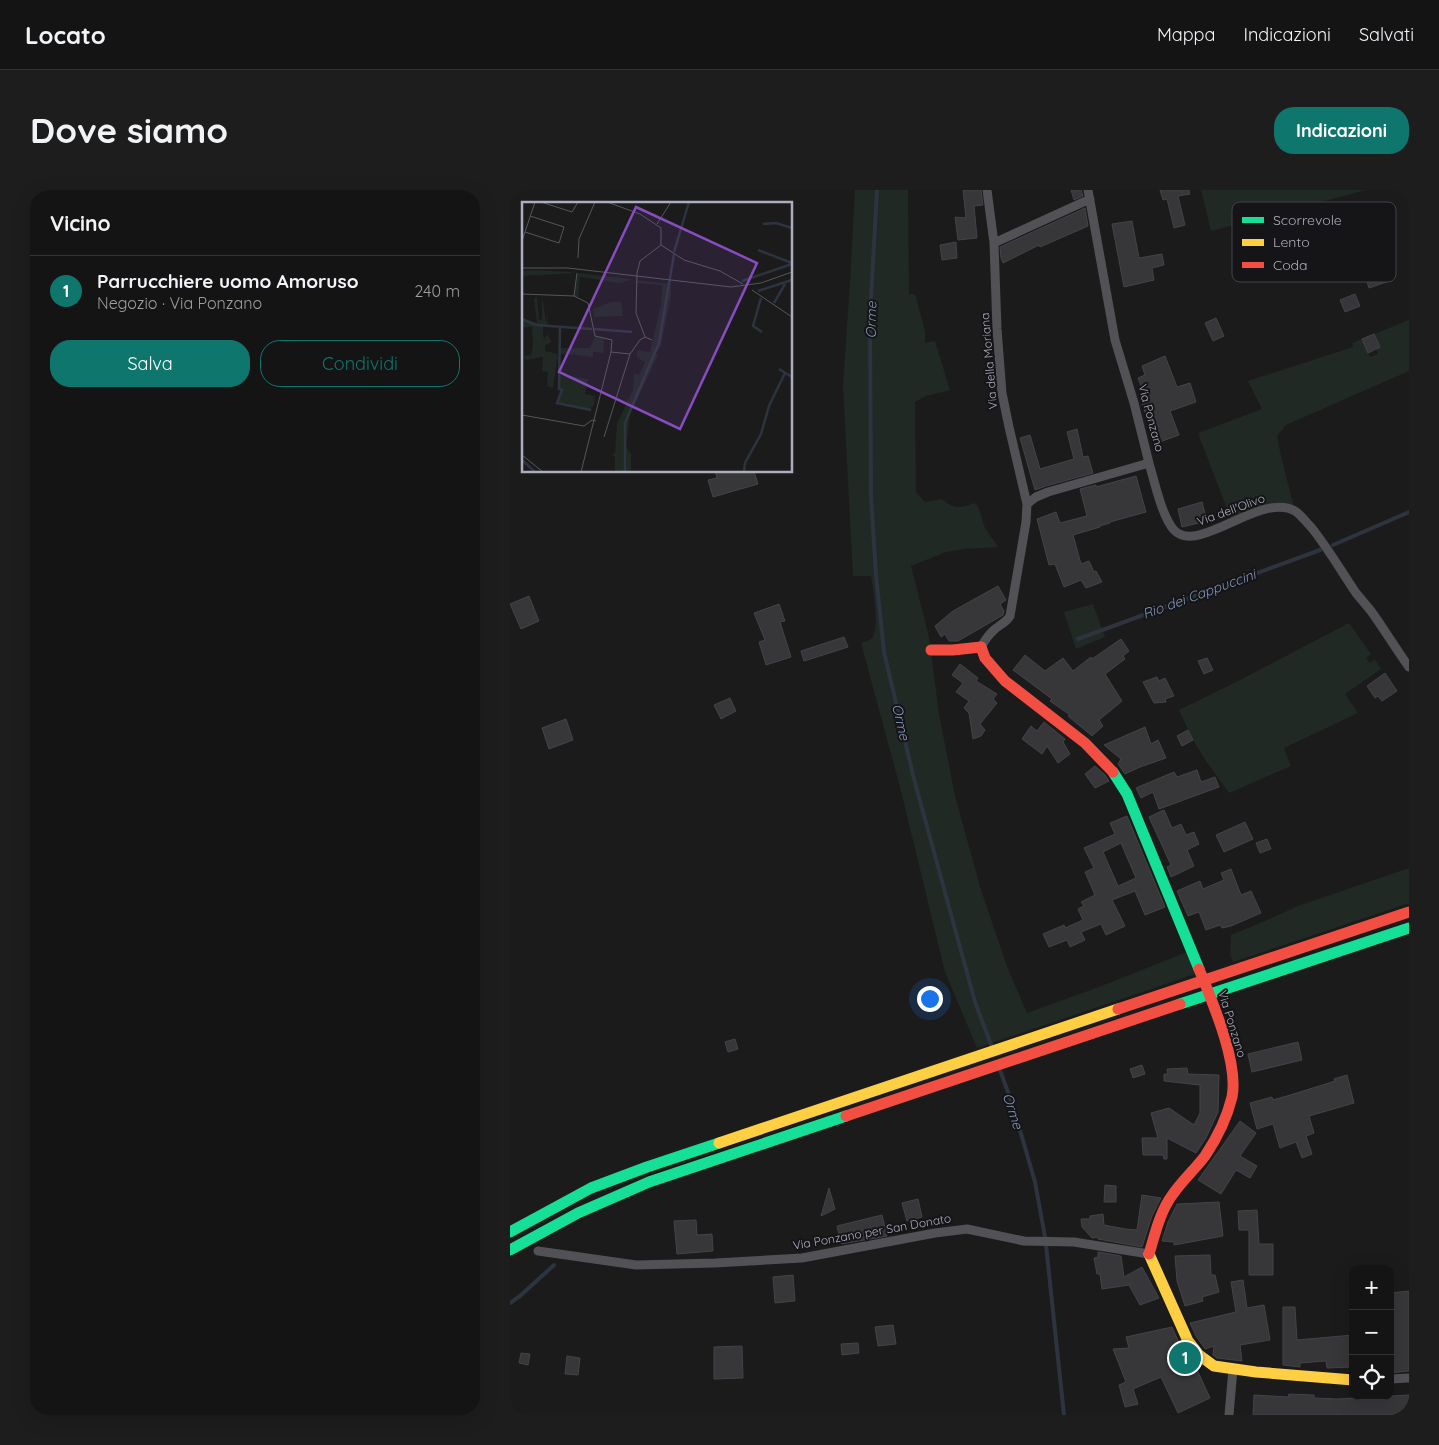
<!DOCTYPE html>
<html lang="it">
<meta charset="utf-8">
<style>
body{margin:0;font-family:Quicksand,sans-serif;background:#1d1d1e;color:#f1f3f6}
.controls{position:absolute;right:15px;bottom:15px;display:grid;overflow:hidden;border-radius:10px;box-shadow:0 5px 20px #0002}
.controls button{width:45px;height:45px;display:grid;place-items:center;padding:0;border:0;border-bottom:1px solid #333334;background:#141415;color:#f1f3f6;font:25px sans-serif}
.you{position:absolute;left:419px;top:808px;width:18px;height:18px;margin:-12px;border:4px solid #fff;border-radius:50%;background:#1a73e8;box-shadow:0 0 0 8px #1a73e833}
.badge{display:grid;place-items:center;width:32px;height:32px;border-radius:50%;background:#0f766e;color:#fff;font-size:16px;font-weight:700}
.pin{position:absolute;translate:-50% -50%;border:2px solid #fff;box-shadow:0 1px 5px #0006}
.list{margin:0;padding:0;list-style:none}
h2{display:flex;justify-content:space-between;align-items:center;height:65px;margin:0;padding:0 20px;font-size:21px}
h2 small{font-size:16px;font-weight:400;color:#9d9ea0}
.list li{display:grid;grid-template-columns:32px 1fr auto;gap:15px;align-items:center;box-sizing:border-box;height:70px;padding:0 20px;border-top:1px solid #333334}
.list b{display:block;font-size:19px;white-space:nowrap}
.list p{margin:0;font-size:16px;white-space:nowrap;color:#9d9ea0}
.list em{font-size:16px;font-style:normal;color:#9d9ea0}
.actions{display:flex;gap:10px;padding:15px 20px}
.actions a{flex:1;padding:11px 0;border:1px solid #0f766e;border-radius:20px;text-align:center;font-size:18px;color:#0f766e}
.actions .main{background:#0f766e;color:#fff}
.icon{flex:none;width:28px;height:28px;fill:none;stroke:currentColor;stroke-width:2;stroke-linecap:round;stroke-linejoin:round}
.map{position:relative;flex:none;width:899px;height:1225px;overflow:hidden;border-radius:20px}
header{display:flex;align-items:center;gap:30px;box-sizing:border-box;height:70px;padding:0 25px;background:#141415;border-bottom:1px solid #333334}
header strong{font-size:24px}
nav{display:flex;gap:28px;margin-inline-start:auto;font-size:18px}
.intro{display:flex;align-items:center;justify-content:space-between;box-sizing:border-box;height:120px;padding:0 30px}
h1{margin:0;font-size:35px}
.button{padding:12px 22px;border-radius:20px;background:#0f766e;color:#fff;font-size:18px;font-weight:700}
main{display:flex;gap:30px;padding:0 30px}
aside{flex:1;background:#141415;border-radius:20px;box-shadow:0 5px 20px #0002}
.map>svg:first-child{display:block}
.green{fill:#202923}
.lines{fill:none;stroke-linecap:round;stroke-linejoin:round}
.stream{stroke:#2d343f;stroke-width:4}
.building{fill:#37373a;stroke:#444448;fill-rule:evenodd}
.street{stroke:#515156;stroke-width:9}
.fast{stroke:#16e098;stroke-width:11}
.slow{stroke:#ffcf43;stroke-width:11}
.jam{stroke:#f24e42;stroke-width:11}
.labels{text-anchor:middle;stroke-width:4;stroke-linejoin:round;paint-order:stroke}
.street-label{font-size:12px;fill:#acaebd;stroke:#151518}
.water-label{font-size:14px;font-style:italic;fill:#8196b9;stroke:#151518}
.inset-river{fill:none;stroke:#2d343f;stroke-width:2.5}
.inset-road{fill:none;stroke:#55565c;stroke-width:1}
.view{fill:#874cbe;fill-opacity:0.15;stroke:#874cbe;stroke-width:2.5}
.inset-edge{fill:none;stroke:#acaebd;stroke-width:2.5}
.key{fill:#151518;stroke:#42434a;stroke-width:1}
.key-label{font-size:14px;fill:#acaebd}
</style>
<header>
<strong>Locato</strong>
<nav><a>Mappa</a><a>Indicazioni</a><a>Salvati</a></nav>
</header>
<div class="intro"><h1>Dove siamo</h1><a class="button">Indicazioni</a></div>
<main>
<aside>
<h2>Vicino<small></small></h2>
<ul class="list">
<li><span class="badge">1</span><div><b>Parrucchiere uomo Amoruso</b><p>Negozio · Via Ponzano</p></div><em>240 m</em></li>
</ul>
<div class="actions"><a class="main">Salva</a><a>Condividi</a></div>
</aside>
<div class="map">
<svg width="899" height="1225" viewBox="0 0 899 1225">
<rect width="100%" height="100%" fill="#1b1b1c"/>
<path class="green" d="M345,0H398L399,104H405L415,141V153L425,151L440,200L416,206L405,212L406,302L415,312L432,309C444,319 449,319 464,313L468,316L475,338L488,357L454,359L436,362L401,376L419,447L429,524L445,606L471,700L498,779L517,823L589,797L682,760L691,782L467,858L435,782L391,601L351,453C355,452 360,450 362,448C370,440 363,398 361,386H343L333,195L340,93Z
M691,0H856L701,41Z
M899,130V181L776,235L767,246L771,266L785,321L774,317L722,332L688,243L752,219L738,191L843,157L842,153L852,149L860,167L868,164L866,159L870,157L864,144Z
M583,414L595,447L566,459L554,422Z
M839,433L861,464L856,468L860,473L865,470L871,479L835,504L848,523L774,558L781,576L719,603L696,571L683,550L669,520L728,491Z
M899,678V713L723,772L720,765L721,745L762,728L788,716Z"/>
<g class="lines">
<path class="stream" d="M367,0L360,126L361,306L366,385L374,462L404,589L465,812L482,857
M898,0L899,1
M823,355L899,322
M568,449L810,360
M490,880L503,916L525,992L535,1047
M536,1055L554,1225
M0,1113L10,1106L44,1075"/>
</g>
<path class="building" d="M453,0H471L473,15L464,16L467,48L448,50L445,27L456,28Z
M561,0H571L573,6L564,10Z
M650,0H679L680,4L668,6L675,35L664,38L657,9L653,10Z
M575,18L578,36L530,57L529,55L493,73L491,68L490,57Z
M622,31L629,68L652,64L654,75L642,78L644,90L614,97L602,34Z
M446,52L447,68L432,70L430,55Z
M866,55L870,68H871L879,91L859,98L853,79L826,87L821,71L857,60L856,58Z
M845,104L850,116L835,122L830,110Z
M706,128L714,146L703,151L695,133Z
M864,144L870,157L858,163L852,149Z
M655,166L667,197L680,193L686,212L660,221L669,245L647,253L632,214L637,212L628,188L635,185L632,176Z
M567,239L573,267L578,266L583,283L536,296L525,300L510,248L520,245L530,279L564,269L557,242Z
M205,281H244L248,294L203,307L198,290L207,288Z
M626,286L636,322L600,332V333L590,336V337L563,345L571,374L579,371L584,382L586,381L592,392L576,398L571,390L554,397L545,374L539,375L527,329L546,322L550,333L577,326L570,299L586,295V297Z
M692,312L697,331L672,337L668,319Z
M488,396L496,410L490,414L494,421L493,425L448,451H439L435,444L431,447L425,436L443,421Z
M19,406L29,431L11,439L0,414Z
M269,414L275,431L270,432L281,467L256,475L249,452L255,450L244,423Z
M334,447L338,457L294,471L291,461Z
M611,449L619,461L613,466L615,469L595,484L612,511L589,530L593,536L582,546L558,526L560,525L540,511L542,509L503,480L515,465L535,481L553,468L563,481L581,467L582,469Z
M697,468L703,480L694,484L688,471Z
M450,474L468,488L466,491L487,504L483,509L487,513L470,534L475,540L471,546L463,549L459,523L454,518L459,511L446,502L453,493L442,485Z
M875,483L887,501L872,511L868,506L865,508L857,496Z
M647,487L649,491L655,488L664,506L655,509L656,512L644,513L633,492Z
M220,508L226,521L211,529L204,515Z
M56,529L63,550L39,559L32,538Z
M534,532L555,549L553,552L560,564L548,573L537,556L532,564L512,549L521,536L527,541Z
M635,537L641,554L648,550L656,568L630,577L615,584L608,574L611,569L594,555Z
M678,540L683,550L672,556L667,546Z
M585,576L595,585L599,591L585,598L575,584Z
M687,580L691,592L705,587L709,597L649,619L643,602L631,608L626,598L664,582L667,587Z
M654,620L662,638L671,634L676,645L684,642L689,654L677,660L684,676L661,687L657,677L661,675L639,627Z
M617,626L655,717L635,725L625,701L602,710L615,736L596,745L591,734L571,742L575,750L560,757L557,750L539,757L533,744L554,735L555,738L573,730L568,719L574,716L571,712L585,705L575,682L584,678L574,658L605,644L600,633ZM611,653L626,688L608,696L593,662Z
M735,632L743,649L714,662L706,645Z
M757,649L761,659L750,663L746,653Z
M721,679L731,705L741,701L751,723L721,736L712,738L710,735L696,740L689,722L678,726L667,701L690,691L693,699L714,690L711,683Z
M225,849L228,859L218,862L215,852Z
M788,852L792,870L742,882L738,864Z
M632,875L635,884L623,888L620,879Z
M677,878L678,884L709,885L708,922L696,948L686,963L657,948V969H654L653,965H633L632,948H648L641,923L659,918L684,935L690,923V895L654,891V884H658L657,879Z
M837,885L844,913L799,926L804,943L796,946L802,964L792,968L786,952L770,958L763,934L747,939L740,913L762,907L763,910L787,903L825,891L824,889Z
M730,931L746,943L730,966L747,976L740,988L726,980L711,1004L688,990Z
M595,995L606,996V1012H594Z
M319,998L325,1019L311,1026Z
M632,1005L651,1008L642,1026L632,1057L588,1049V1047L582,1048L572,1037L571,1029H580V1026L593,1024L594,1035L615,1039L627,1040Z
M408,1009L412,1027L397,1031L392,1013Z
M709,1012L713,1046L664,1055V1052L652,1051L658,1032L667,1014Z
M747,1020L749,1054H763V1085H739V1040H729L728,1021Z
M372,1025L377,1046L331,1054L327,1036Z
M186,1030L187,1045L202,1044L203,1061L167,1064L164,1031Z
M588,1062L611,1066L614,1087L632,1077L649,1108L630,1115L619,1095L592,1099L590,1084H587L584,1068L588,1067Z
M700,1065L701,1085H705L709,1102L692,1107L693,1111L675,1116L667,1091L665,1066Z
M283,1085L285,1111L265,1113L263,1087Z
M733,1090L737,1118L754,1115L760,1150L730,1155L732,1171L707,1168L703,1165L704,1156L695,1159L686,1146L680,1133L726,1122L721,1092Z
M899,1101V1181L880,1183V1103Z
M773,1117H785L787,1150L843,1145V1164L841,1165V1177L817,1178L816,1171L790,1173V1177L773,1175Z
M383,1135L386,1154L368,1156L365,1137Z
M662,1137L670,1155L683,1171L700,1208L668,1223L651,1187L623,1199L628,1214L615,1217L609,1195L616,1192L603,1159L619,1158L616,1147Z
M348,1153L349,1163L332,1165L331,1154Z
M232,1156L233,1188L204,1189V1157Z
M11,1163L20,1164L18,1175L9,1173Z
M57,1166L70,1168L68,1185L55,1184Z
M779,1204L804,1205V1208L828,1209L899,1205V1225H743L744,1205L778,1207Z"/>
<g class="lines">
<path class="street" d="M477,0L484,53L487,139L492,203L499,237L517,314
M484,53L580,9
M639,273C644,290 652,327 664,340C688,366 751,301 785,321C791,325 796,332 801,337C818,358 831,381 846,403C851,409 856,415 861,421C874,439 886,459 899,477
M471,457C475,450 478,445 484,440C489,435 496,433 500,426L516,332L517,314L526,307L538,302L639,273L624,213L605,150L578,0
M28,1061L126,1075L205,1073L292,1068L425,1043L457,1039L514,1051L564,1052L639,1064
M880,1189L899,1188
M719,1225L723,1179"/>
<path class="fast" d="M603,582L617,604L689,779
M670,814L899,738
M0,1042L81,998L137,977L209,953
M0,1060L68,1023L139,992L336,926"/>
<path class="slow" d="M209,953L608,819
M639,1064L678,1151L689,1165L704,1176L746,1182L843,1190"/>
<path class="jam" d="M421,460H443L471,457L475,468L495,491L575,553L603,582
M608,819L899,722
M336,926L670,814
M639,1064C645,1044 650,1021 663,1004C673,990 685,979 695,966C707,948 717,928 722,907C729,873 702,811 689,779"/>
</g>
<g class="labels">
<g class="street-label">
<text transform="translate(479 171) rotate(-95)" y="4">Via della Moriana</text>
<text transform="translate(641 228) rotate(75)" y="4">Via Ponzano</text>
<text transform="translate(721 320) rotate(-20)" y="4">Via dell'Olivo</text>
<text transform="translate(722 834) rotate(73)" y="4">Via Ponzano</text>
<text transform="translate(362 1042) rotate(-10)" y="4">Via Ponzano per San Donato</text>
</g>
<g class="water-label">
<text transform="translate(361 130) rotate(-89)" y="5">Orme</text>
<text transform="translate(689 404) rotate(-20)" y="5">Rio dei Cappuccini</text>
<text transform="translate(391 532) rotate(77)" y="5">Orme</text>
<text transform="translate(503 921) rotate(72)" y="5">Orme</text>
</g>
</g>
<g transform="translate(12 12)">
<rect width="270" height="270" fill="#1b1b1c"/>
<path d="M13,68L48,70L55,71L0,74V69ZM56,71L109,77V78L97,81L58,75L56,96L52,94ZM114,78L149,82V94L139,143L134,152L136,153L108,212L104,245L109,252V270H93V254L89,253L93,251L95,222L111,188L112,172L117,173L123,160L115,155V148L128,150L139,103L140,83L114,81ZM15,95L17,118L20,117V95L25,123L26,105V124L21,123V130L22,138L25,132L30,140L23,143V149L36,152L31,186L25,184L26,170L20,169L21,155L4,158L1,154L9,153L11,143L10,125H1L0,117L15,121L12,96ZM89,100H99L101,114L72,115L71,107ZM73,134L82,136L81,151L71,150V155L53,153V150L51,153L37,152L38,146H68ZM37,172L66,177L63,192L73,194L72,203L67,208L35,201L40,189L36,188Z" fill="#202923"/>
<path class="inset-river" d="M241,22L254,21L270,26M236,48L270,61M152,50L167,0M220,79L270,62M236,89L270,78M239,96L231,124L240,130M252,101L263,82M0,117L14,123L70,127M38,124L37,187L40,188L35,201L69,208M72,127L110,130M257,167L270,175M0,258L13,270M103,270V221L137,141L152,52M222,270L223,261L239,232L247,204L263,171"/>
<path class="inset-road" d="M19,0L50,10L56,0M85,0L118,12L139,26V43L118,59L115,71L114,111L123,135L130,138M135,22L149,0M3,30L37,41L42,25L8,14M0,39L13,0M139,43L162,58L198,69L221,82M56,56L57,37L73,0M0,66H46L209,85L239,81L270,70M55,71L52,94L66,101L73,134L90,138L89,150M230,88L270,115M0,92L52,94M0,213L62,224L70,218L74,219M82,235L108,152M0,253L21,270M59,270L89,150L108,152L118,138L123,135"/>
<path class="view" d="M114,5L235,61L158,227L37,170Z"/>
<rect width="270" height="270" class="inset-edge"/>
</g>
<rect x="722" y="12" width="164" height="80" rx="8" class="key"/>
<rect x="732" y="27" width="22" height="6" fill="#16e098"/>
<rect x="732" y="49" width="22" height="7" fill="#ffcf43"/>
<rect x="732" y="72" width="22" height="6" fill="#f24e42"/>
<g class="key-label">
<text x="763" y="35">Scorrevole</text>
<text x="763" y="57">Lento</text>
<text x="763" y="80">Coda</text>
</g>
</svg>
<div class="controls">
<button>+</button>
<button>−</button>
<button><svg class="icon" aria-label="locate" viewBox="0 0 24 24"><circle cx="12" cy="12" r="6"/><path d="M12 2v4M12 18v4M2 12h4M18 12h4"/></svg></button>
</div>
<div class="you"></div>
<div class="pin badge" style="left:675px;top:1168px">1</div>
</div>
</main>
